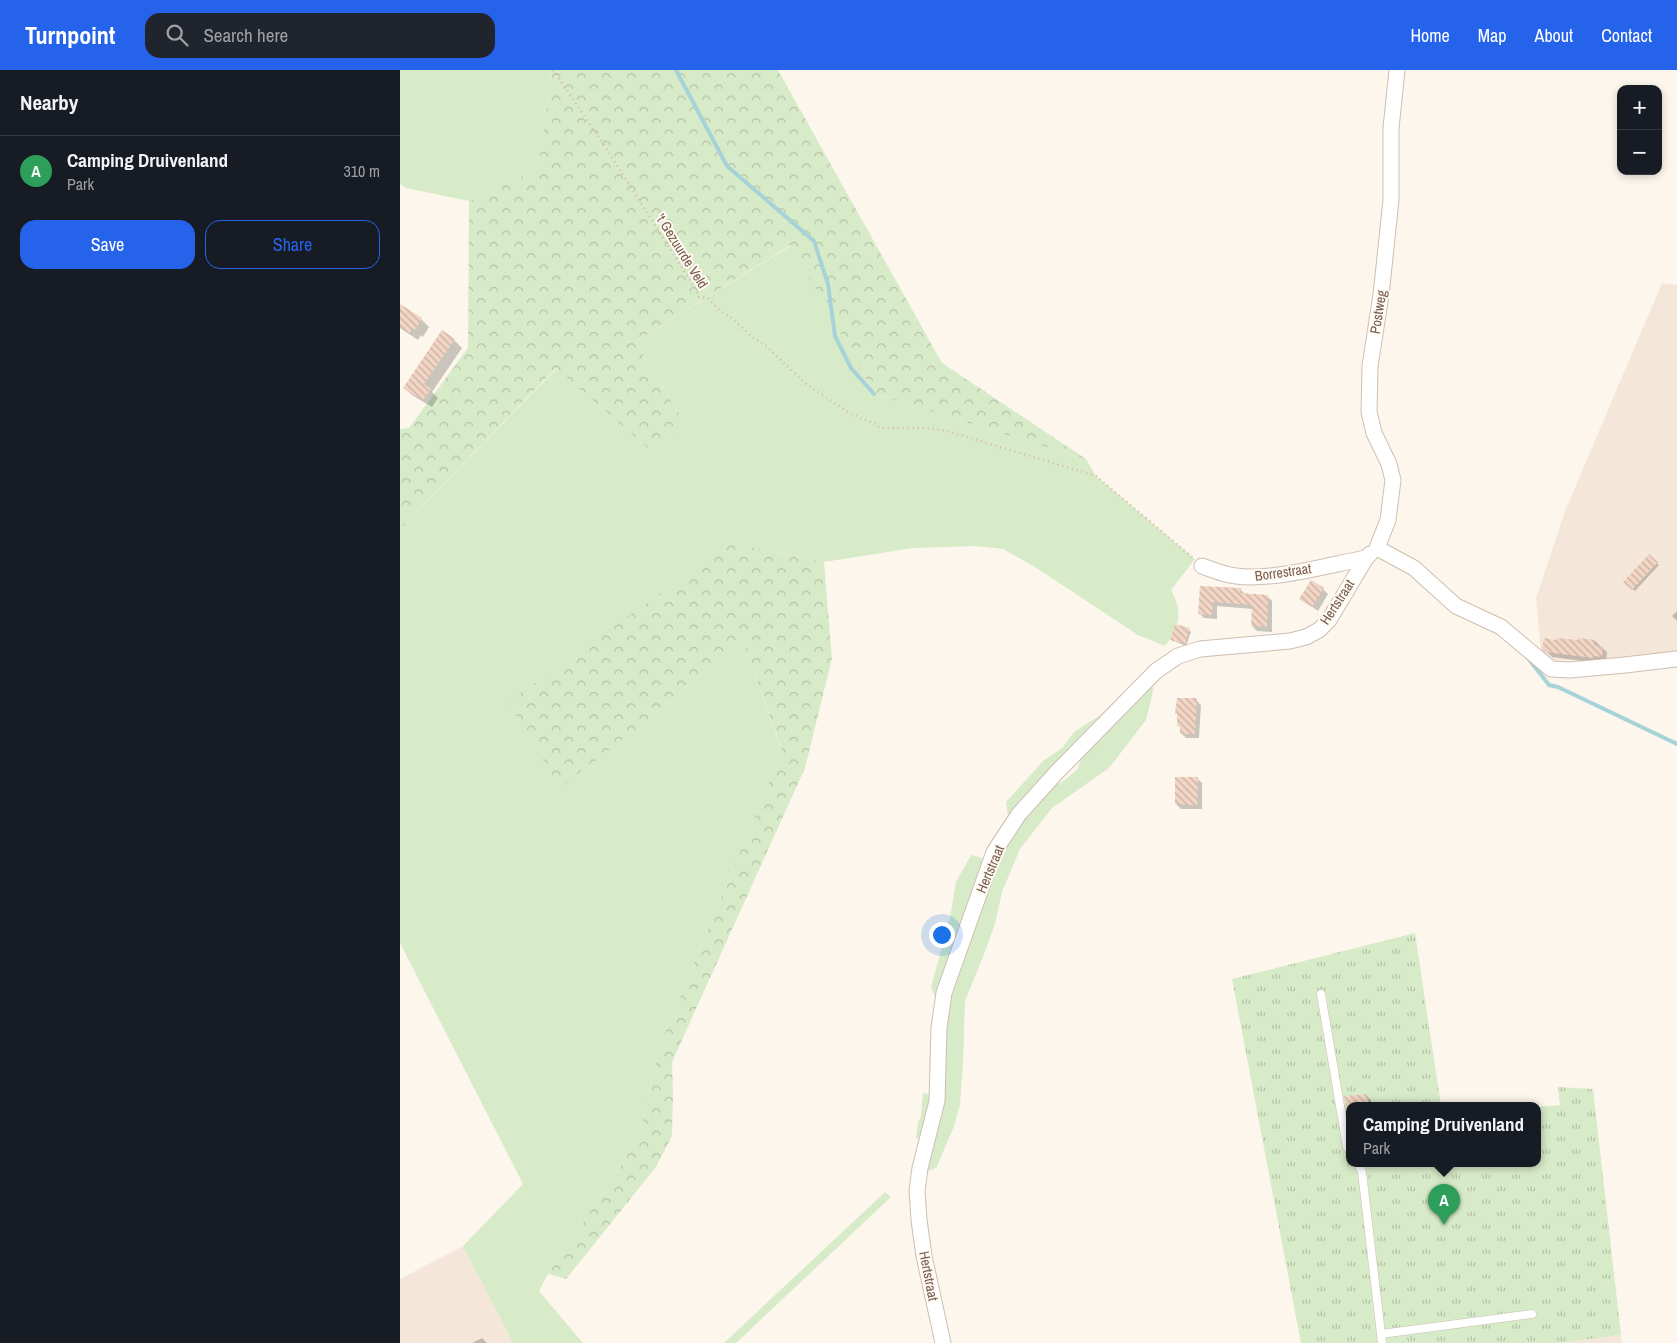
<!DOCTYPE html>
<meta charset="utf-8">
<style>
body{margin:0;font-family:"Archivo Narrow",sans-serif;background:#20242c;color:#f1f3f6}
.controls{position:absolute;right:15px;top:15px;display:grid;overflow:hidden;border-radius:10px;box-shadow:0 2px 8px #0003}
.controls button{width:45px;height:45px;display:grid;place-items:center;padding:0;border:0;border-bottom:1px solid #363941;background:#171b24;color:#f1f3f6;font:25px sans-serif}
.you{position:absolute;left:541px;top:864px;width:18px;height:18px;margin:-12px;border:4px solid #fff;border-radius:50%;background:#1a73e8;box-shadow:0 0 0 8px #1a73e833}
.badge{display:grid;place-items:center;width:32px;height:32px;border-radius:50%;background:#2563eb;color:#fff;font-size:16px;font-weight:700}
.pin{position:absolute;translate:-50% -41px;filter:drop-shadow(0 1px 2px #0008)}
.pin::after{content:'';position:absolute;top:26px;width:18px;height:15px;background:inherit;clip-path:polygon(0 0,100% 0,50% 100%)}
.popup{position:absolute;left:946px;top:1032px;width:195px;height:65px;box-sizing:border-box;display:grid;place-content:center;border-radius:10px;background:#171b24;filter:drop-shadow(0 1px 4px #0005);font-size:16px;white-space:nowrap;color:#9ea1a6}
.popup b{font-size:19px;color:#f1f3f6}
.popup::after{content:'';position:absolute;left:50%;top:100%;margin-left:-10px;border:10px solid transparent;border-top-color:#171b24}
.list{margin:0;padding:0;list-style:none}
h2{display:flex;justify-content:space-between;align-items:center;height:65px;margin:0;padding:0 20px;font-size:21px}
h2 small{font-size:16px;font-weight:400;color:#9ea1a6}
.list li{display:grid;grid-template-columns:32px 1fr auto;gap:15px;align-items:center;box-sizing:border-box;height:70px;padding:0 20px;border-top:1px solid #363941}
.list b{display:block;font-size:19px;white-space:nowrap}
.list p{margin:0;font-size:16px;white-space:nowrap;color:#9ea1a6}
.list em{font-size:16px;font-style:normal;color:#9ea1a6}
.actions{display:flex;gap:10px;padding:15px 20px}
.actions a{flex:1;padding:11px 0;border:1px solid #2563eb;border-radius:15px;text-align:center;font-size:18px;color:#2563eb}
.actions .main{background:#2563eb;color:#fff}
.icon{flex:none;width:28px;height:28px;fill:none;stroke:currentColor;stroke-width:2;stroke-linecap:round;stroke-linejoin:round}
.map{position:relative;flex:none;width:1277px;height:1273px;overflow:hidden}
header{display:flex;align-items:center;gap:30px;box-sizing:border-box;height:70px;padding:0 25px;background:#2563eb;color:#fff}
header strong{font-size:24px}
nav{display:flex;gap:28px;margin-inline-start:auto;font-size:18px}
.search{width:350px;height:45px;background:#20242c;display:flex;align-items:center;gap:12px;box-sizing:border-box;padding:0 18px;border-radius:15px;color:#9ea1a6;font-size:19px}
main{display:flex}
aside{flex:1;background:#171b24}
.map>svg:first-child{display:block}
.residential{fill:#f4e7da}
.grass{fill:#d8ebc9}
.forest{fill:url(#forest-crowns)}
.park{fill:url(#park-tufts)}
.shadow{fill:#0003}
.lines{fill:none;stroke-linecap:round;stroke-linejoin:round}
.stream{stroke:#a6d2d8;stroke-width:4}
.building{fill:url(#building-back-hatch)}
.lane-casing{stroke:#cfbeb0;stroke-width:9}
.street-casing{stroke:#cfbeb0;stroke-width:17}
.path{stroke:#d7b8a6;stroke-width:2.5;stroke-dasharray:1 4;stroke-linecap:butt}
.lane{stroke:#fff;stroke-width:8}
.street{stroke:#fff;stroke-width:15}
.labels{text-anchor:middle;stroke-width:4;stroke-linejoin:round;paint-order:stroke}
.street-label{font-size:14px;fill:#785c4e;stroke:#fffaf3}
</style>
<header>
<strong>Turnpoint</strong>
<div class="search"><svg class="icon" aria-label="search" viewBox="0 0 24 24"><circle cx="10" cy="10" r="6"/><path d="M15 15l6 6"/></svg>Search here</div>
<nav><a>Home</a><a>Map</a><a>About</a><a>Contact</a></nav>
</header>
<main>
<aside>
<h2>Nearby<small></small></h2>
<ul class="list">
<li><span class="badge" style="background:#2e9e5b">A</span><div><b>Camping Druivenland</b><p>Park</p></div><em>310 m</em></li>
</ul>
<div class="actions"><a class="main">Save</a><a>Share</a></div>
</aside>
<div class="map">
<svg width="1277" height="1273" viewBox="0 0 1277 1273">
<defs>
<pattern id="forest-crowns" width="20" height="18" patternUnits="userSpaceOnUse" patternTransform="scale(1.25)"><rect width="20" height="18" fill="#d8ebc9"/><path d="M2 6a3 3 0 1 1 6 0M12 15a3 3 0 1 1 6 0" fill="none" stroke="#b4c2a5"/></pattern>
<pattern id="park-tufts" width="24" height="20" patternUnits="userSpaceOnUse" patternTransform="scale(1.25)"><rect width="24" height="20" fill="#d8ebc9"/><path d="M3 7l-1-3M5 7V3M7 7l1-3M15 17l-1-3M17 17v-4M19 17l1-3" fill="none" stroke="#b4c2a5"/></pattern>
<pattern id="building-back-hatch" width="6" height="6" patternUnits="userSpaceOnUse" patternTransform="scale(1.25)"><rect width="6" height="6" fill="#f2d5c4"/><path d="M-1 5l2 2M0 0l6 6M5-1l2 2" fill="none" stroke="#c9b0a1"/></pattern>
</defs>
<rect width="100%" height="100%" fill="#fcf6ec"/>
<path class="residential" d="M1262,213L1277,215V582L1226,592L1153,590L1141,581L1136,528L1165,441Z
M63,1176L113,1273H0V1209Z
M1221,1265L1222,1273H1159Z"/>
<path class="grass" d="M0,0H152L138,100L69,131L6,118L0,114Z
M392,175L474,324L686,389L696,406L795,489L771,520C783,542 780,556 765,576L738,565L635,497L603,479L576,476L513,478L424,492L334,474L264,637L342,567L382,682L259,977L244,1048L225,1090L148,1204L139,1221L183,1273H113L63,1176L123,1114L0,873V459L157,298L255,383L287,357L235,272Z
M754,617L746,650L709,698L652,738L620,779L602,822L595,854L583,887L565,931L563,993L560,1035L553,1059L536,1098L525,1102L544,941L593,794L623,749L653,715L662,712L677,700L685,678L743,622Z
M706,643L609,751L606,732L643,691L662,678L674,662L699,646Z
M571,785L582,788L581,800L538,927L535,926L531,917L550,848L556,812Z
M523,1023L532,1025L525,1069L516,1068L518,1052L521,1046Z
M485,1122L491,1127L336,1273H324Z"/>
<path class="forest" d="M152,0H378L542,293L686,389L474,324L391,175L235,272L287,357L255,384L156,298L0,459V359L9,358L68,278L69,131L138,99Z
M330,473L424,492L432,588L405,698L272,992L273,1022L272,1066L256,1097L166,1209L148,1204L225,1090L244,1048L259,977L382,681L342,567L264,637L160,718L108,632Z"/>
<path class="park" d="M1015,863L1041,1036H950V1094H1138V1037L1160,1035L1158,1017L1193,1019L1221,1265L1159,1273H901L832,909Z"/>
<path class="shadow" d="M0,236L21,249L29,257L23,267L21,265L18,270L0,258Z
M54,270L62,278L32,322L38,328L32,337L12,325L4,318Z
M1249,486L1259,495L1235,521L1224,512Z
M801,517L840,519L846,525L867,526L872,531V562L857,561L852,556L853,539L817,536V549L804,548L799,543Z
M923,519L928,524L918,541L901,529Z
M1277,541V551L1272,546Z
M789,560L791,562L786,576L771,570Z
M1195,571L1207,582L1206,592L1198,593L1152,587L1144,579Z
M796,630L801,635L799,668H786L781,663V658L778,655V645L776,643Z
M797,708L802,713V739H781L776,734Z
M966,1025L971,1030L972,1036H950V1055L946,1027Z
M82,1268L87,1273H72Z"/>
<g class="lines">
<path class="stream" d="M276,0L327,96L414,171L428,214L435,266L451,298L474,324
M1128,588L1149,615L1158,617L1277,674"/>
</g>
<path class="building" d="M0,234L22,248L15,260L12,258L10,263L0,257Z
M42,260L55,269L24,314L31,319L23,330L3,318Z
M1249,484L1258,492L1232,520L1223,512Z
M911,510L924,518L912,537L899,529Z
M800,516L841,518L840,523L868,525L867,557L851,556L852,535L813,532L812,545L798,544Z
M775,554L790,558L785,574L770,570Z
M1144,568L1155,570L1158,568L1177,570L1179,568L1195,570L1194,575L1203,576L1202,587L1194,586L1193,588L1145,582L1142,579Z
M777,628H797L795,664H780V655L777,656V644H775Z
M775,707H798L797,735L775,734Z
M967,1024L968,1036H946L944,1026Z"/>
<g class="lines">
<g class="lane-casing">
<path id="lane" d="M921,924L947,1077L950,1081
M958,1094L962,1102L981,1264
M982,1273L981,1264L1132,1244"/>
</g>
<g class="street-casing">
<path id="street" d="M977,478L988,450L993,410L989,394L974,363L969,342L970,296L981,225L991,130V58L997,0
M977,478L1014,498L1056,536L1101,557L1151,599L1170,600L1225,595L1277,589
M802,496C813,500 824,505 836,506C873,511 928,495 966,488L970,484
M543,1273L524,1186L519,1150L517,1121L520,1098L537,1031L539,958L544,923L594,782L619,744L656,703L756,601L778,586L800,579L890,571L906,567L919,560L929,550L966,488"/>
</g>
<path class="path" d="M153,0L204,75L297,221L298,227L308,228L319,240L334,250L351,266L366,276L406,314L451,344L475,354L480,358H528L547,361L696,406L792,487"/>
<use href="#lane" class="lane"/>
<use href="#street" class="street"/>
</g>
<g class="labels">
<g class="street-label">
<text transform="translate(282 181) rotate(58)" y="5">'t Gezuurde Veld</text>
<text transform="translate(978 242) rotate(-81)" y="5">Postweg</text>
<text transform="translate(883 502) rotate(-8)" y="5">Borrestraat</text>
<text transform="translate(937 532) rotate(-57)" y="5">Hertstraat</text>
<text transform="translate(590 799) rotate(-67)" y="5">Hertstraat</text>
<text transform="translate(529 1206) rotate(79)" y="5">Hertstraat</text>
</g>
</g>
</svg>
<div class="controls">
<button>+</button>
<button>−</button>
</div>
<div class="you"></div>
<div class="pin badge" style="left:1044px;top:1155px;background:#2e9e5b">A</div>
<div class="popup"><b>Camping Druivenland</b>Park</div>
</div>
</main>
